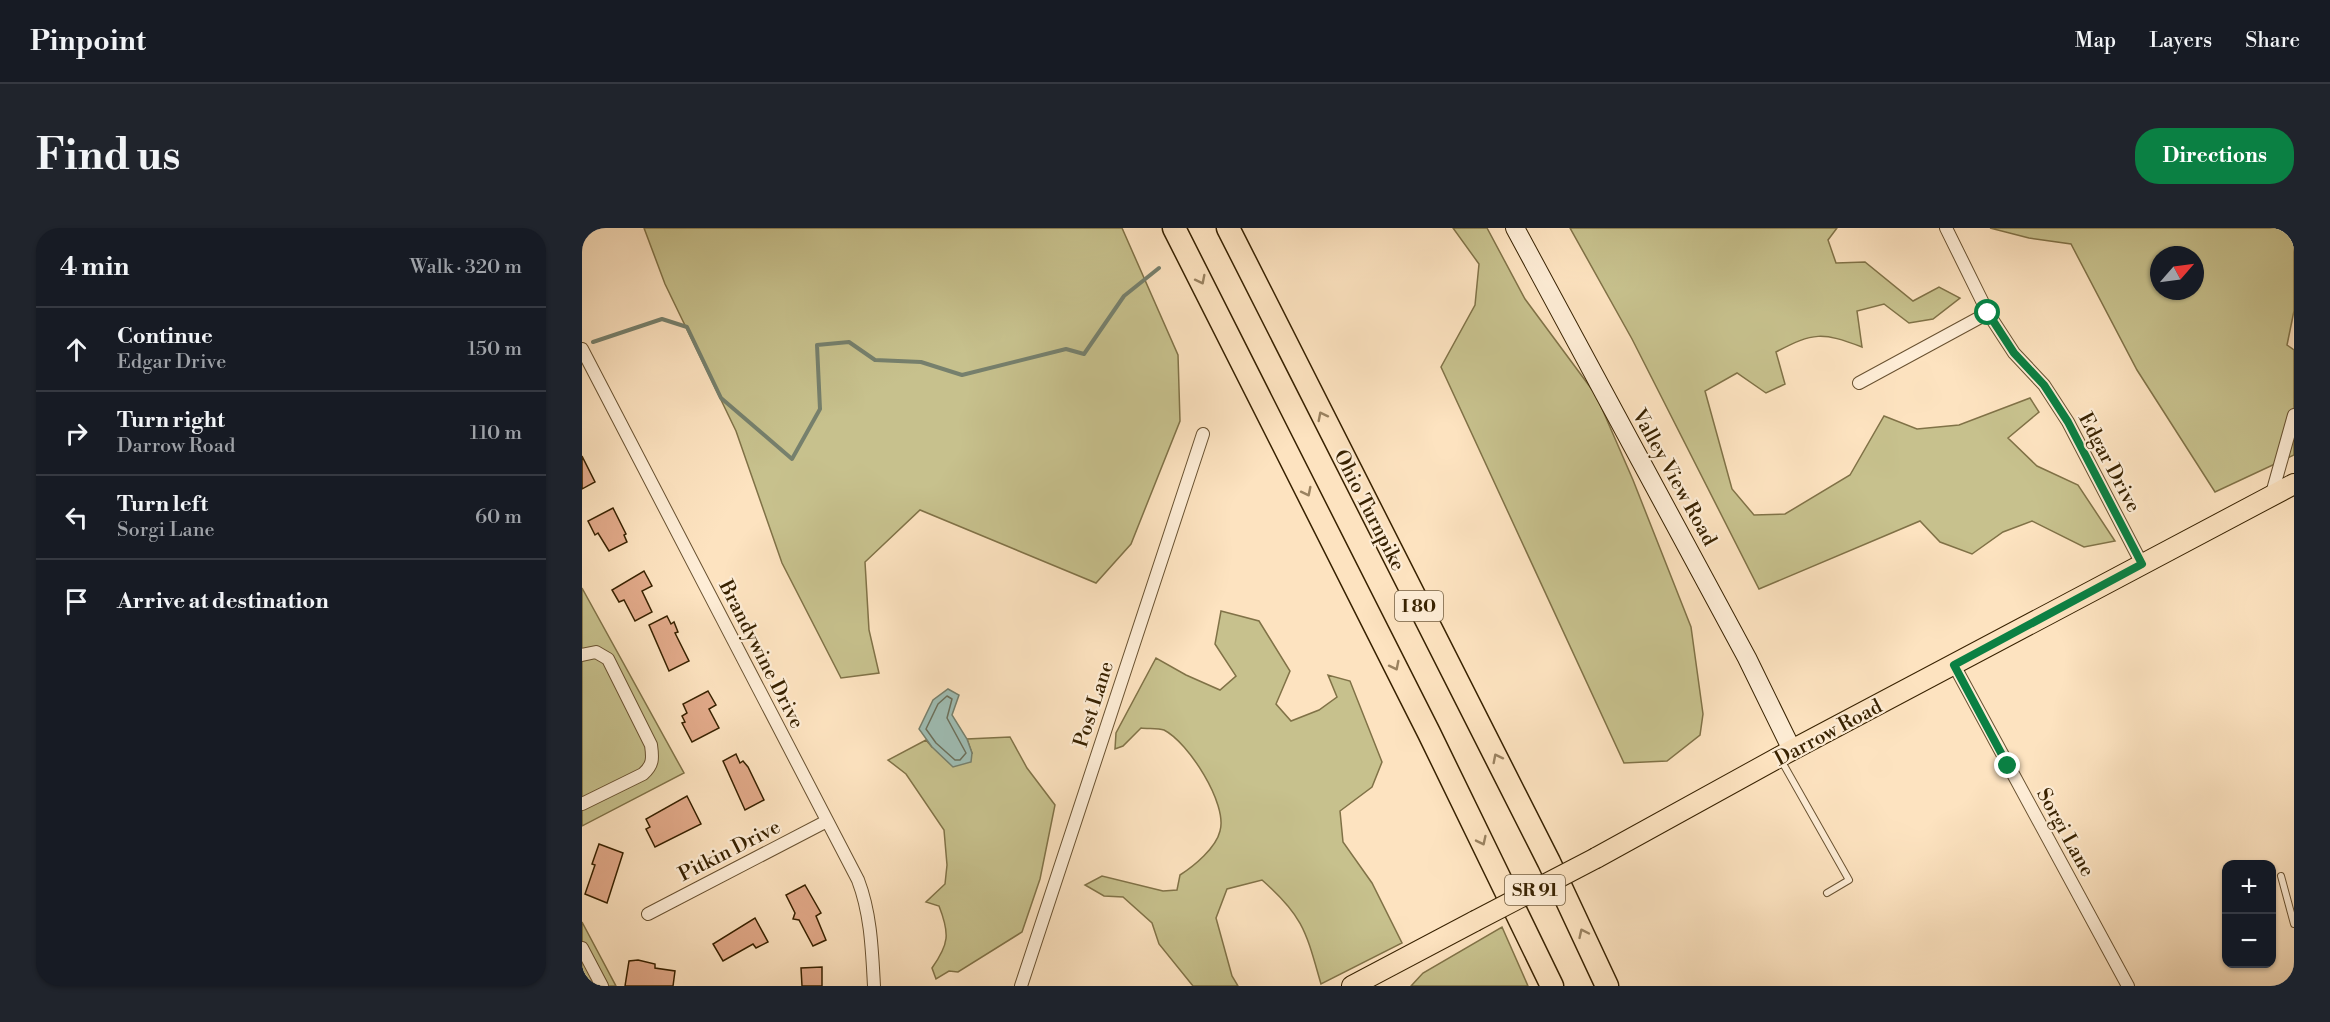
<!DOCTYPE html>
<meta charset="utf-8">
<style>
body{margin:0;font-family:"Libre Bodoni",serif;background:#20242c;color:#f1f3f6}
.controls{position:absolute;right:18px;bottom:18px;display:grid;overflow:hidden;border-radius:12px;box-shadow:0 2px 4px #0004}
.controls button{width:54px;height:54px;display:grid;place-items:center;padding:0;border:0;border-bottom:2px solid #363941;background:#171b24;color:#f1f3f6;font:30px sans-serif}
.compass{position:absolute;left:1568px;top:18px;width:54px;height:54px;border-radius:50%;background:#171b24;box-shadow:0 2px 4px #0004;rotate:62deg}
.stop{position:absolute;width:18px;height:18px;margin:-14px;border:4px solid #0b8043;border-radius:50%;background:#fff}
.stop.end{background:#0b8043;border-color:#fff;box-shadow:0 2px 6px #0008}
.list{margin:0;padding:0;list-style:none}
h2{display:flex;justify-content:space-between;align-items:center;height:78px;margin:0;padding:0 24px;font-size:26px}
h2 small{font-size:20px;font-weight:400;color:#9ea1a6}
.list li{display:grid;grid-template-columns:39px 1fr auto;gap:18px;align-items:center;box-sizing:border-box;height:84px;padding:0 24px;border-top:2px solid #363941}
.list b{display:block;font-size:22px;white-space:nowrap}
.list p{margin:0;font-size:20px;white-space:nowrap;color:#9ea1a6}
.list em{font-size:20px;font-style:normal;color:#9ea1a6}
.icon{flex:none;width:33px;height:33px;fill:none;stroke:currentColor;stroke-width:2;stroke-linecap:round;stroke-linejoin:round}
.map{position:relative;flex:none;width:1712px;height:758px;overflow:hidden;border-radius:24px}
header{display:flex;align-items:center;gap:36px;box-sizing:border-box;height:84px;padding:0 30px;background:#171b24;border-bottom:2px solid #363941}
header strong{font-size:28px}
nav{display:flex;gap:33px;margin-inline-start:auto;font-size:21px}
.intro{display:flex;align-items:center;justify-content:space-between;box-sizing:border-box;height:144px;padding:0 36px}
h1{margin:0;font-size:42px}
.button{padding:15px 27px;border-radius:24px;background:#0b8043;color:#fff;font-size:21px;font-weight:700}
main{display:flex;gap:36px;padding:0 36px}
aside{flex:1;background:#171b24;border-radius:24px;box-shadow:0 2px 4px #0004}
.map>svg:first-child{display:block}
.green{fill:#c7c18d;stroke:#807247;stroke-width:1.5;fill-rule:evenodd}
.water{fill:#9fbeb5;stroke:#76806d;stroke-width:1.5}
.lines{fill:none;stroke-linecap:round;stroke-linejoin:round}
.shore{stroke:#6c705b;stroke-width:1.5}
.stream{stroke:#76806d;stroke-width:4}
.building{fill:#e2aa8a;stroke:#382201;stroke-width:1.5}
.service-casing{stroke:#695231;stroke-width:8}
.minor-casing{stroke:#695231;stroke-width:14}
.secondary-casing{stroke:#382201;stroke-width:20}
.primary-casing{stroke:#382201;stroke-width:22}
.motorway-casing{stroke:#382201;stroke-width:25}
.service{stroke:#feedd6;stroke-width:6}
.minor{stroke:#feedd6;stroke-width:12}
.secondary{stroke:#feedd6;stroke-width:18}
.primary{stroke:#fde3c0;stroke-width:20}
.motorway{stroke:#fde3c0;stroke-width:22}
.primary-bridge-casing{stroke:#382201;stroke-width:22;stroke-linecap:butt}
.primary-bridge{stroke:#fde3c0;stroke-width:20}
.oneway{stroke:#9a8260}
.route{stroke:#0b8043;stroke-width:8}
.labels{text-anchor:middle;stroke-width:4.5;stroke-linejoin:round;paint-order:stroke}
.shield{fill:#feedd6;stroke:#735f41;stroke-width:1.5}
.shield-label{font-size:18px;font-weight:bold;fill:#382201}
.street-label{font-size:20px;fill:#382201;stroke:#feedd6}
</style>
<header>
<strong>Pinpoint</strong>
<nav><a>Map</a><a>Layers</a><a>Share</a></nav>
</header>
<div class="intro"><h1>Find us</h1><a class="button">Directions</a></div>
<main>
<aside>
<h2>4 min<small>Walk · 320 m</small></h2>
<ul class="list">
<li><svg class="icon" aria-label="ahead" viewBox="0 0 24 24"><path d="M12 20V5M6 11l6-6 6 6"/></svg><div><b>Continue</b><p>Edgar Drive</p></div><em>150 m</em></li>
<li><svg class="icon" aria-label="right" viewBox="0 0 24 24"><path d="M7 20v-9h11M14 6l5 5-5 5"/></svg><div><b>Turn right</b><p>Darrow Road</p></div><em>110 m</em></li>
<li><svg class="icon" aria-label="left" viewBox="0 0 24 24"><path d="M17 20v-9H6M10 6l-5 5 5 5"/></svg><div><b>Turn left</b><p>Sorgi Lane</p></div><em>60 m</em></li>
<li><svg class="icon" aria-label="arrive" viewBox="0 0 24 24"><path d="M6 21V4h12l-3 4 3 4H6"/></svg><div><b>Arrive at destination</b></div></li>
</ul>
</aside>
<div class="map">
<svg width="1712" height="758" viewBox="0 0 1712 758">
<rect width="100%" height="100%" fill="#fde3c0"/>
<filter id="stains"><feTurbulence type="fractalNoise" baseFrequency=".00333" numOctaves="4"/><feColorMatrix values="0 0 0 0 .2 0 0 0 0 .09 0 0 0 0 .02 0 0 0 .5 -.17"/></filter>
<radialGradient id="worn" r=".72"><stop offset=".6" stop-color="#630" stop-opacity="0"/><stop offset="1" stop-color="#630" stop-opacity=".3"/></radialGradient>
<path class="green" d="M62,0H540L596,127L598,193L549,316L514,355L338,282L283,334L287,402L297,445L259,450L200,335L154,203L83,56Z
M871,0H905L943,71L1014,167L1051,252L1109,399L1121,486L1118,507L1085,533L1042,535L859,139L893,77L897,36Z
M988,0H1255L1246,12L1254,35L1283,34L1331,73L1357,59L1378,70L1351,91L1327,95L1302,76L1275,83L1280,119C1240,104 1232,104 1194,124L1203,156L1184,165L1155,145L1123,163L1150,261L1172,287L1203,286L1268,247L1302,188L1335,201L1377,197L1448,170L1457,184L1426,210L1455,238L1496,257L1533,313L1502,319L1450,293L1421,304L1390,326L1358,314L1338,293L1177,361L1050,111Z
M1408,0H1712V83L1705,117L1712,122V227L1633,264L1555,142L1489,16L1447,10ZM1577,27H1613V63H1577Z
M0,360L102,545L0,598Z
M639,383L677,393L708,443L694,476L709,493L737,482L755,469L746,447L768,453L800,534L790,559L758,583L761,614L790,655L820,715L739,756C724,704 722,689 680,652L645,661L634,690L650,748L656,758H611L577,716L570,695L541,669L522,668L503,657L520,648L581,663L595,662L598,647C612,638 634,620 638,603C646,576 606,514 582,502C576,500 565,501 559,500L541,518L533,521L534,505L574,430L604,447L638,462L654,448L633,416Z
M428,509L445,540L473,577L458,651L440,704L376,744L367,743L354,751L350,740C367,716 368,706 357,678L344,674L363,656L365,637L362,602L324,546L306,532L344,512L350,519L390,525L385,511Z
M0,694L34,758H0Z
M920,699L946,758H829L841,745Z"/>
<path class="water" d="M366,461L377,467L370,487L385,511L390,525L389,534L371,539L350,519L337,501L351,472Z"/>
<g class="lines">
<path class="shore" d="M365,468L370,471L365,490L384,525L378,532H373L354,515L344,501L356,476Z"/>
<path class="stream" d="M11,114L80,91L105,99L139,170L210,231L238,181L235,117L267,114L293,132L339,134L380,147L484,121L502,126L542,68L577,40"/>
</g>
<path class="building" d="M0,228L13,254L0,261Z
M31,280L44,306L42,307L45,314L27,323L16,305L13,307L6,293Z
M62,343L70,358L60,363L70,384L53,393L42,372L37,374L30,362Z
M85,388L89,396L92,394L96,404L93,405L107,433L87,443L67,397Z
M126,463L134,477L127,481L137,500L110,514L100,495L103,494L100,488L105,485L101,476Z
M154,526L158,535L161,533L166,539L182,572L163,582L141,533Z
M105,568L119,596L73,619L64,601L68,599L64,591Z
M17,616L41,625L25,675L3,666L13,637L10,636Z
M223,657L239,685L234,688L244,712L231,718L217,692L211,691L213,685L204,667Z
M173,690L186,714L174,720L171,716L141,733L131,716Z
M56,732L73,736V740L93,743L91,758H43L47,733Z
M240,739V758H220L219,740Z"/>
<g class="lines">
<g class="service-casing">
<path id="service" d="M1199,532L1267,652L1245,665
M1699,648L1712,696"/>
</g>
<g class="minor-casing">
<path id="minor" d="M1364,0L1406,85L1432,125L1462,157L1486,194L1560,336
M0,121L276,652C289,686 290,722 292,758
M1277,155L1406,85
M1689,269L1712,187
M0,427L14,424L26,431L69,517C71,531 71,537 61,546L0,576
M1372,437L1546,758
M66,686L245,593
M0,720L20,758
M439,758L621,206"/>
</g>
<g class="secondary-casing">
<path id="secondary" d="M933,0L1165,430L1210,522"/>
</g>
<g class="primary-casing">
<path id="primary" d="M1014,630L1210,522L1712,256
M770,758L893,693"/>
</g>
<g class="motorway-casing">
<path id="motorway" d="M592,0L847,505L970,758
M646,0L967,634L1025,758"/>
</g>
<use href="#service" class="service"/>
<use href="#minor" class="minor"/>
<use href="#secondary" class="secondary"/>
<use href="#primary" class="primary"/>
<use href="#motorway" class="motorway"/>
<g class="primary-bridge-casing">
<path id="primary-bridge" d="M893,693L1014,630"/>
</g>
<use href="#primary-bridge" class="primary-bridge"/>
</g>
<defs><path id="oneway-chevron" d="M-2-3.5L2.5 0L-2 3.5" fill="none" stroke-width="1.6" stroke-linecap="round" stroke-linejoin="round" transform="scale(1.5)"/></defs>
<g class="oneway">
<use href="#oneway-chevron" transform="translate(619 52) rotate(63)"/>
<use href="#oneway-chevron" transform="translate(740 188) rotate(-117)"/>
<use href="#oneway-chevron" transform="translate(725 264) rotate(63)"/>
<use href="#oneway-chevron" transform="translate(813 438) rotate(63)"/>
<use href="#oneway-chevron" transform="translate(915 530) rotate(-117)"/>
<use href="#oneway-chevron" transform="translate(900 613) rotate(64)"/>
<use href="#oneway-chevron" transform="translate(1001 705) rotate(-115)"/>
</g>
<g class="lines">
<path class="route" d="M1406,85L1432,125L1462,157L1486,194L1560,336L1372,437L1426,538"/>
</g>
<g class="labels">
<g class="shield">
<rect x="813" y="363" width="48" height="30" rx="4.5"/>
<rect x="923" y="647" width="60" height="30" rx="4.5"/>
</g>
<g class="shield-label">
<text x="837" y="384">I 80</text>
<text x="953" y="668">SR 91</text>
</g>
<g class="street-label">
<text transform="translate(1528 234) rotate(62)" y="7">Edgar Drive</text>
<text transform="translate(1093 249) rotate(61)" y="7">Valley View Road</text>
<text transform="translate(788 282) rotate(63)" y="7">Ohio Turnpike</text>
<text transform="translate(180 426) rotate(63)" y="7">Brandywine Drive</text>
<text transform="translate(511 476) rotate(-72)" y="7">Post Lane</text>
<text transform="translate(1246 504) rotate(-28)" y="7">Darrow Road</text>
<text transform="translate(1484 604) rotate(61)" y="7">Sorgi Lane</text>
<text transform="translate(147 622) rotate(-27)" y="7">Pitkin Drive</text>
</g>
</g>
<rect width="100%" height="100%" filter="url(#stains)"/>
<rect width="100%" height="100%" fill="url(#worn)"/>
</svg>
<div class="controls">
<button>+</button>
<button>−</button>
</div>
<svg class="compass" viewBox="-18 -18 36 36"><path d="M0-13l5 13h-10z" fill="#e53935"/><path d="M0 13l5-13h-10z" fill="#9ea1a6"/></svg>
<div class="stop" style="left:1406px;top:85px"></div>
<div class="stop end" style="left:1426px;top:538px"></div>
</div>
</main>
